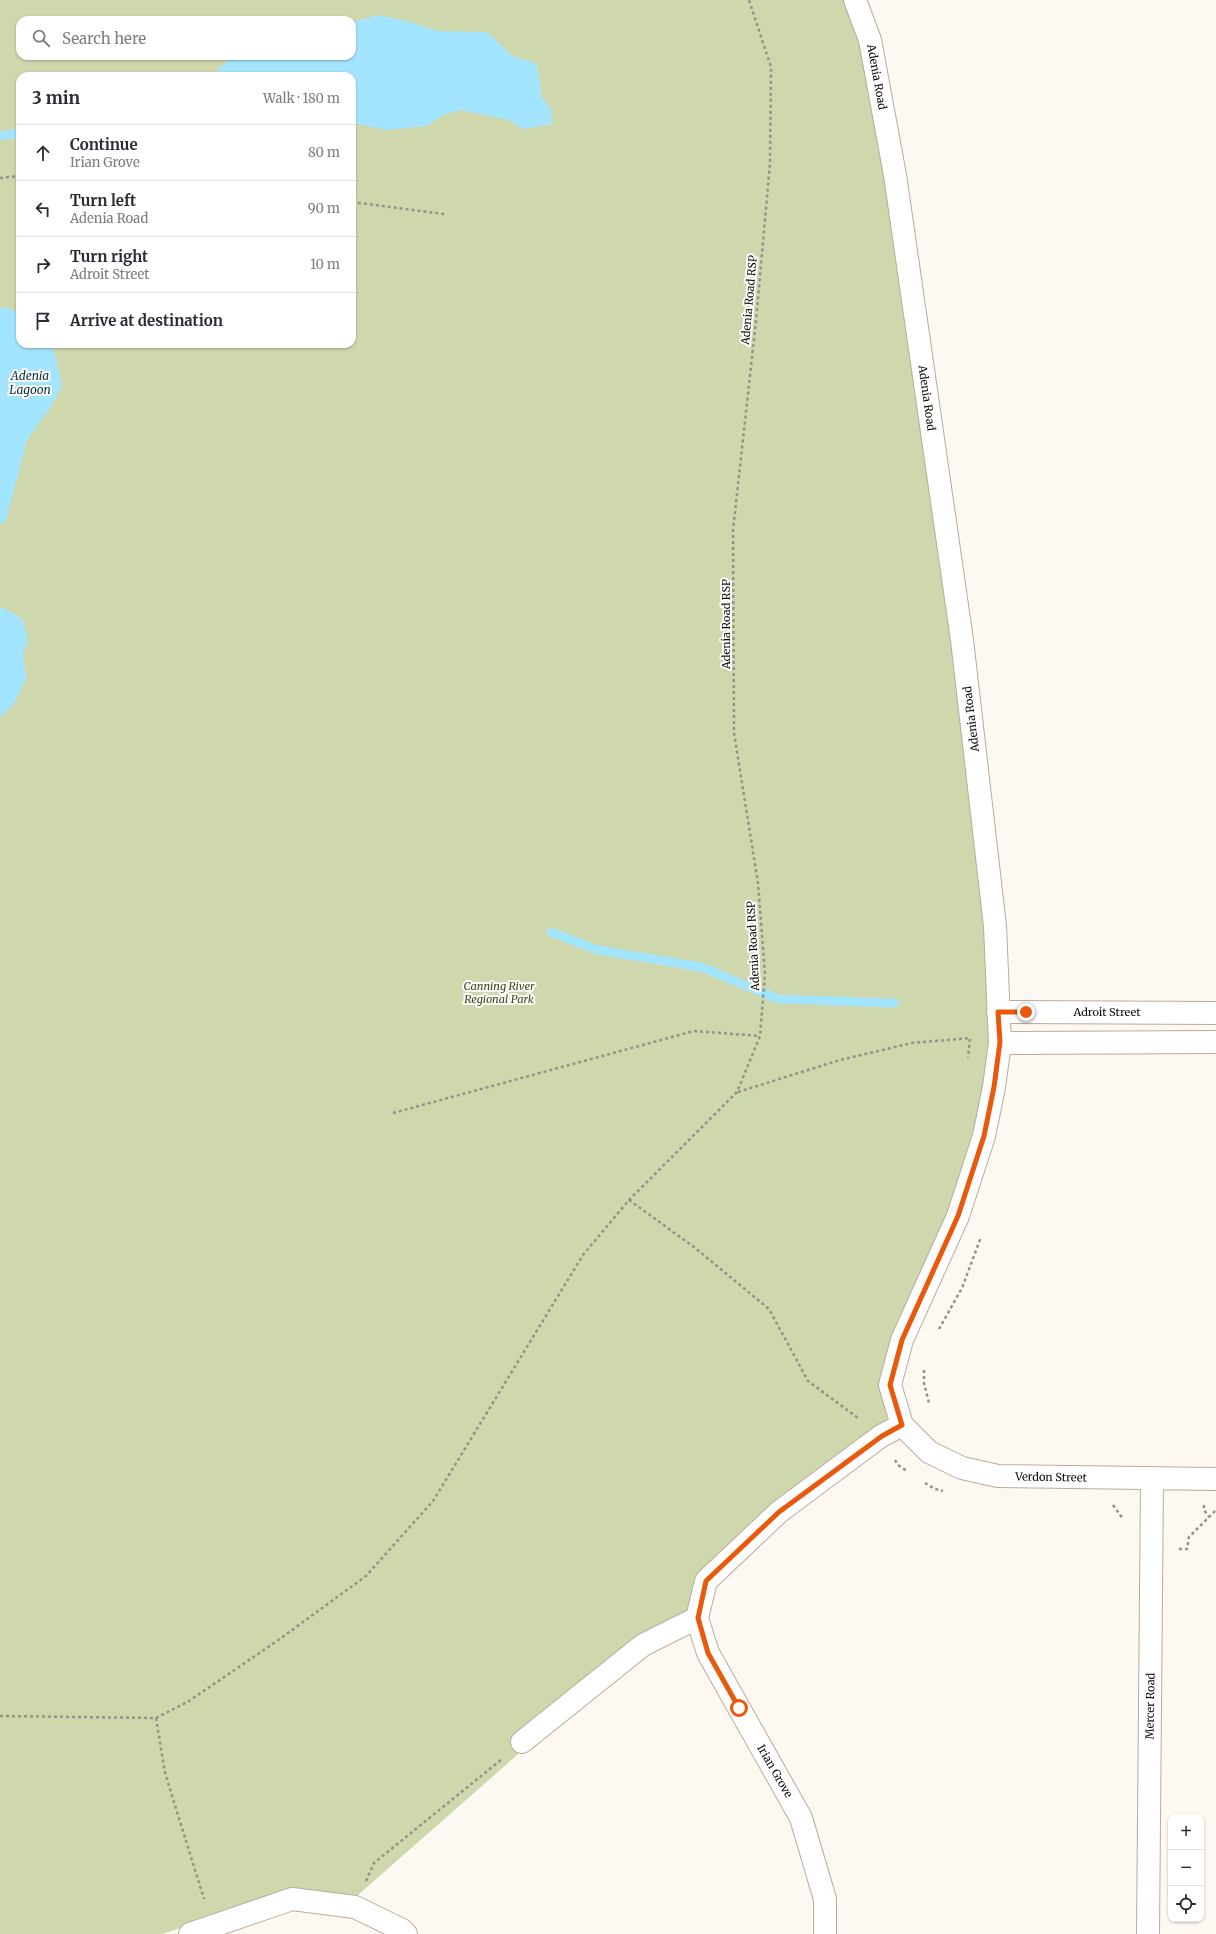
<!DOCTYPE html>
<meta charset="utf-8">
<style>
body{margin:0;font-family:Merriweather,serif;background:#f2f2f3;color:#2b2b33}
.controls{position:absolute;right:12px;bottom:12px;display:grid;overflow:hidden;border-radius:8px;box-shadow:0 1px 3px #0004}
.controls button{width:36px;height:36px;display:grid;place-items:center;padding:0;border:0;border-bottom:1px solid #e1e1e2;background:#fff;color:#2b2b33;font:20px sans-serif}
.stop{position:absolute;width:12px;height:12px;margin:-9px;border:3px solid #ea580c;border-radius:50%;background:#fff}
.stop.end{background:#ea580c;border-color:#fff;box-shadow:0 1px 4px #0008}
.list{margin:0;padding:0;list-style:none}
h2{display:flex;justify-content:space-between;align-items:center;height:52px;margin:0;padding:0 16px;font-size:17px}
h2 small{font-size:13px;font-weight:400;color:#7c7c81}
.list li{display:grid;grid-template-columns:26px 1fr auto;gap:12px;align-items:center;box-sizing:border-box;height:56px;padding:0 16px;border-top:1px solid #e1e1e2}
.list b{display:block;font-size:15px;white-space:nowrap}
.list p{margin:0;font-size:13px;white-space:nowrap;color:#7c7c81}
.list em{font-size:13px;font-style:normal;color:#7c7c81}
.icon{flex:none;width:22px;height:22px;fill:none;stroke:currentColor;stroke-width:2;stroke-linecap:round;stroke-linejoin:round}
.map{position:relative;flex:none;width:1216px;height:1934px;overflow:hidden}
.search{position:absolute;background:#fff;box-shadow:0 1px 3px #0004;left:16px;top:16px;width:340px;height:44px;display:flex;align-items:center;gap:10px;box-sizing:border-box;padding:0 14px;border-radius:12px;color:#7c7c81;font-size:15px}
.panel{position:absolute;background:#fff;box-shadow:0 1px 3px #0004;left:16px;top:72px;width:340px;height:276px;border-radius:12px}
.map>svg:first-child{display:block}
.green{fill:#cfd7ac;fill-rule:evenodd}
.water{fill:#a3e4fe}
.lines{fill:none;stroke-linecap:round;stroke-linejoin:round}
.stream{stroke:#a3e4fe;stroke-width:9}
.minor-casing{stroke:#baab9d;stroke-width:24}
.path{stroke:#96918c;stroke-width:2.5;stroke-dasharray:3 3;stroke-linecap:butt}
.minor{stroke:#fff;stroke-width:22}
.route{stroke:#ea580c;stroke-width:5}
.labels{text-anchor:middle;stroke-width:4;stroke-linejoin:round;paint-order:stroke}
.street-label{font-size:11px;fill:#100b07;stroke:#fff}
.park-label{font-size:11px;font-style:italic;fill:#3c430d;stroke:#fff}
.water-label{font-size:12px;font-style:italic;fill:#09323f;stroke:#fff}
</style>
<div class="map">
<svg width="1216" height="1934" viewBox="0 0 1216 1934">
<rect width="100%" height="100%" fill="#fef8f2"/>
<path class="green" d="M0,0H854L876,60L1002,980L991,1102L881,1436L702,1588L678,1630L607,1676L350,1902L300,1889L162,1934H0ZM20,20H352V56H20ZM20,76H352V344H20Z"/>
<path class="water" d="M379,15L410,22L438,31L487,32L512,56L537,64L542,98L550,107L553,124L523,129L509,120L461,110L445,114L427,126L387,130L352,123V76H212L231,57L352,56V22Z
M6,307L20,313V344L48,345L54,352L62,386L52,405L27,440L6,521L0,524V309Z
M0,607L10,611L23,620L28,639L23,654L26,679L13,705L0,717Z"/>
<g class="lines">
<path class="stream" d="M0,136L20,133
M551,932L598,950L701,967L778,999L894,1003"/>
<g class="minor-casing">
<path id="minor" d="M855,0L870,40L895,175L962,640L995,926L1000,1043L994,1087L984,1136L958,1216L902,1340L890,1385L902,1425L929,1452L962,1468L998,1476L1216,1479
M998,1012L1216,1013
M1000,1043L1216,1042
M522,1742L643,1645L697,1618
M190,1934L292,1899L355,1907L402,1930L406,1934
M825,1934V1899L801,1818L708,1653L697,1618L706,1581L779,1512L881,1436L902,1425
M1148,1934L1152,1479"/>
</g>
<path class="path" d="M0,178L20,176
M352,202L444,214
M738,1092L840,1060L912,1043L970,1038L968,1058
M393,1113L694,1031L760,1036
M629,1200L694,1247L769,1309L808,1381L858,1418
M939,1329L962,1288L981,1237
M924,1370V1383L929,1403
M895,1460L898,1465L907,1471
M925,1483L935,1489L943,1491
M1113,1505L1123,1519
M1204,1505V1510L1209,1517
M1179,1549H1187L1189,1537L1216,1510
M0,1716L156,1718L189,1701L277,1641L366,1576L433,1501L583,1255L629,1200L737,1092L760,1036L765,974L758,883L734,733L733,530L756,321L770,163L771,67L749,0
M156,1718L165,1773L204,1899
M366,1881L374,1863L502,1759"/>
<use href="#minor" class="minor"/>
</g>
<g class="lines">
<path class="route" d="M739,1708L708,1653L698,1618L706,1581L779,1512L882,1436L902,1425L890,1385L902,1340L958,1216L984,1136L994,1087L1000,1042L998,1012H1026"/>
</g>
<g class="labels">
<g class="street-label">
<text transform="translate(877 77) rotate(80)" y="4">Adenia Road</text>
<text transform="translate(749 300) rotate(-85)" y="4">Adenia Road RSP</text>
<text transform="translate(927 398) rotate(82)" y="4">Adenia Road</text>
<text transform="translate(726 624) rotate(-90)" y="4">Adenia Road RSP</text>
<text transform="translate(971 719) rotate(-97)" y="4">Adenia Road</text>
<text transform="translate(753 946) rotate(-93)" y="4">Adenia Road RSP</text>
<text x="1107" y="1016">Adroit Street</text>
<text transform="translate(1051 1477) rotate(1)" y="4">Verdon Street</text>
<text transform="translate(1150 1706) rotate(-89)" y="4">Mercer Road</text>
<text transform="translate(775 1771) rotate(60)" y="4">Irian Grove</text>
</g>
<g class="park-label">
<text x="499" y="990">Canning River<tspan x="499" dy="13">Regional Park</tspan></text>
</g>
<g class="water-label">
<text x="30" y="380">Adenia<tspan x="30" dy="14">Lagoon</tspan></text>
</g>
</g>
</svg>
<div class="controls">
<button>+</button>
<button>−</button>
<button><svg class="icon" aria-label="locate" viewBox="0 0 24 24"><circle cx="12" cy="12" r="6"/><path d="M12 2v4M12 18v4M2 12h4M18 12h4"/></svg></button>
</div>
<div class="stop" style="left:739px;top:1708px"></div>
<div class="stop end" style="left:1026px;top:1012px"></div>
<div class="search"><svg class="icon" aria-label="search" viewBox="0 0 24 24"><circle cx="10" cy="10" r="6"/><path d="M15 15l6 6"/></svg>Search here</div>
<section class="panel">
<h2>3 min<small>Walk · 180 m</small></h2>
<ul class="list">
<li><svg class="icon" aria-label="ahead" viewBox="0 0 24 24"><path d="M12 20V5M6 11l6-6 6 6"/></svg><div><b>Continue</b><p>Irian Grove</p></div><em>80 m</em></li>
<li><svg class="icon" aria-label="left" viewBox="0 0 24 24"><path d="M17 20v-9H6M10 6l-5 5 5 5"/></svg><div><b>Turn left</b><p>Adenia Road</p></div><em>90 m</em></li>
<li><svg class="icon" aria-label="right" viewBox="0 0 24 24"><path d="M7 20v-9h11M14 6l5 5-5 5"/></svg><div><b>Turn right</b><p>Adroit Street</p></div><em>10 m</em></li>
<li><svg class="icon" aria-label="arrive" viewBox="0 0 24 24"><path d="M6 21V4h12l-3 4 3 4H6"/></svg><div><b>Arrive at destination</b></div></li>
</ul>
</section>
</div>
